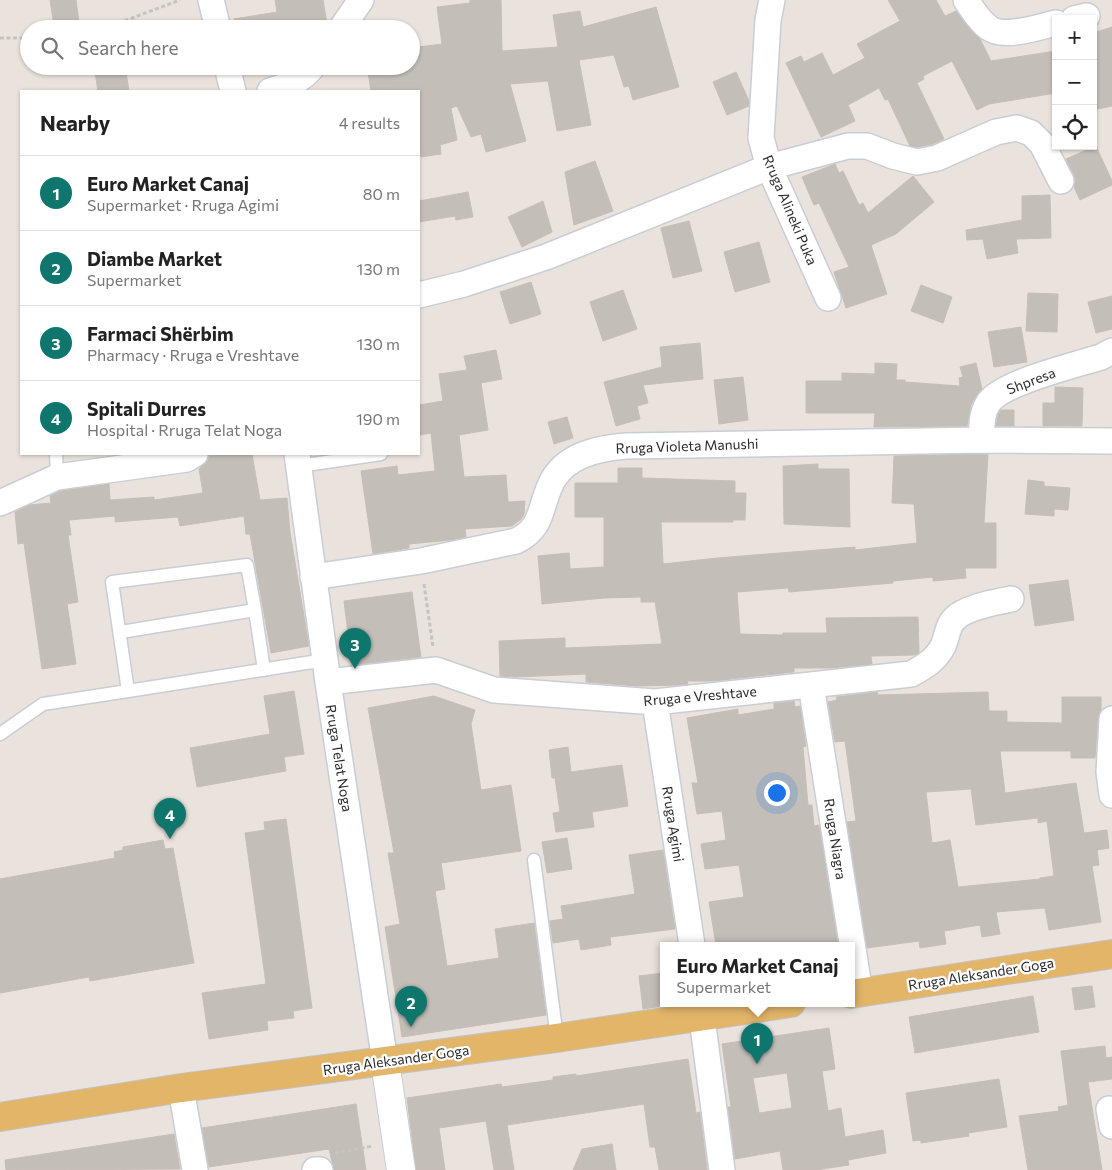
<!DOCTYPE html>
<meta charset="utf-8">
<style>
body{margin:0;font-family:Commissioner,sans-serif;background:#f6f6f6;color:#222}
.controls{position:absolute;right:15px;top:15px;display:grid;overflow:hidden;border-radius:0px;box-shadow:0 1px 4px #0004}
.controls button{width:45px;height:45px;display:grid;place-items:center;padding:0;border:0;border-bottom:1px solid #e0e0e0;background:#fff;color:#222;font:25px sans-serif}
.you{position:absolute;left:776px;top:792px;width:18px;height:18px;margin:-12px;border:4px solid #fff;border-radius:50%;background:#1a73e8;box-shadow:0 0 0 8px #1a73e833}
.badge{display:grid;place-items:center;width:32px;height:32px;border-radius:50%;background:#0f766e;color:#fff;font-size:16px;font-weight:700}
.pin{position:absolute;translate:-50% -41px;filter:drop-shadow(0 1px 2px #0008)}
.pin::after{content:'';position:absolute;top:26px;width:18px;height:15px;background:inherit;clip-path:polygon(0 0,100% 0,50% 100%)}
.popup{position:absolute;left:660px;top:942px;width:195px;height:65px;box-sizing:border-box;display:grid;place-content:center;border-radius:0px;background:#fff;filter:drop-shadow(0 1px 4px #0005);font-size:16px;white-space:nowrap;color:#767676}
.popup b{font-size:19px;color:#222}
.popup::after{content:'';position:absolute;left:50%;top:100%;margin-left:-10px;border:10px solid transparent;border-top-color:#fff}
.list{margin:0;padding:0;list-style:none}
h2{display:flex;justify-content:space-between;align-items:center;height:65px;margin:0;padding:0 20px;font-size:21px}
h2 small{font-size:16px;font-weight:400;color:#767676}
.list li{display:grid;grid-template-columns:32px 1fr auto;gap:15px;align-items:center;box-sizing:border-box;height:75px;padding:0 20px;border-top:1px solid #e0e0e0}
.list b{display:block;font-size:19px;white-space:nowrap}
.list p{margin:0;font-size:16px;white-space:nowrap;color:#767676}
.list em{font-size:16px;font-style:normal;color:#767676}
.icon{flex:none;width:28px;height:28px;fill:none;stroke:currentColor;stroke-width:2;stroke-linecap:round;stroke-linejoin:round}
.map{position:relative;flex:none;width:1112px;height:1170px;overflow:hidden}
.search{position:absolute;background:#fff;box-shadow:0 1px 4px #0004;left:20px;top:20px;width:400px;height:55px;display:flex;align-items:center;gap:12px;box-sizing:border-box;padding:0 18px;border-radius:28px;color:#767676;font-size:19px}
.panel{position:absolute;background:#fff;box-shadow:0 1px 4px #0004;left:20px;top:90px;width:400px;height:365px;border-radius:0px}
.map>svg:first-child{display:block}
.building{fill:#c3beb8;stroke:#c6beb7;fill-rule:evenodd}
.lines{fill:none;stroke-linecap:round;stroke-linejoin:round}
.lane-casing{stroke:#c8cdd6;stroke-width:15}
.street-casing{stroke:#c8cdd6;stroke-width:28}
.secondary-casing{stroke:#c8cdd6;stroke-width:30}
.primary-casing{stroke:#c3c3c3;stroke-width:30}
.path{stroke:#c3c3c3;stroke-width:3;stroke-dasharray:4 2.5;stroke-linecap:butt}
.lane{stroke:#fff;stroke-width:12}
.street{stroke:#fff;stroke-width:25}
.secondary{stroke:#fff;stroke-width:28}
.primary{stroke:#e3b569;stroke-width:28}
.labels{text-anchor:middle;stroke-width:4.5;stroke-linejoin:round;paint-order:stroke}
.street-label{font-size:14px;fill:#2a2a2a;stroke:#fff}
</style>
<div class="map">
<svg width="1112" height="1170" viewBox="0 0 1112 1170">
<rect width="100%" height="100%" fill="#eae3dd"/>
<path class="building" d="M50,0H76L79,22L54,26Z
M275,0H323L327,24L296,29H235L234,19L277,12Z
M470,0H501L502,51L558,47L553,15L580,11L583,27L656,7L679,87L633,100L629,86L624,87L614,55L579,60L591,125L557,131L548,81L510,84L526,141L486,152L481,134L471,137L457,106L451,108L457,140L440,145L441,154L421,157L419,140V91H371L367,66H411V48L442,44L437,7L470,3Z
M888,0H936L945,16L956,11L969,28L980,39L991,61L1056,51V93L989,104L977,110L952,61L923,76L924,79L917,83L944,139L933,144L917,147L910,146L888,99L885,100L879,88L848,105L855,121L821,137L786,63L801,56L804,62L822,53L833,75L865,58L857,44L900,21Z
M1112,27V106L1093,110V33Z
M94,66H125L129,91H98Z
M736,72L749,101V106L727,115L713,82Z
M1096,146L1112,181V185L1080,200L1074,187L1075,181L1074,175L1066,159Z
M595,161L613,211L574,225L565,172Z
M835,164L839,173L843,171L859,205L863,203L868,213L913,176L934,202L896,234L871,245L887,294L846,308L834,272L849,267L819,203L814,205L802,177Z
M468,192L473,217L456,220L455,216L419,222V201Z
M1050,195L1051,238L1016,239L1018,253L987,259L983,239L967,240L966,230L1022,220V196Z
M543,201L552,232L522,247L508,217Z
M689,221L702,271L673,278L661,228Z
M759,242L770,282L735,292L724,252Z
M531,282L541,314L510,324L500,292Z
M921,285L952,297L943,323L911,311Z
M623,290L637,329L603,341L590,302Z
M1028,293L1058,294L1057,332L1026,331Z
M1112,296V329L1096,333L1088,302Z
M1021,327L1027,362L994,367L988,332Z
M700,343L703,379L643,385L648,403L637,406L640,419L616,426L604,382L662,367L660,347Z
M496,350L502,379L481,383L488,430L459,435L464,477L506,475L508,502L525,501L524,514L521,519L512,526L465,529L466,537L451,540L409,544V548L373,554L361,471L397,466L398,475L435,471L431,433L419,435V405L443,401L439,374L467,370L464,356Z
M875,363L897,364L896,380H905V382L960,386L959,378L963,377L960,367L976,363L982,389L977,395L971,405L967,426L874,427L875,413H806V381H842V373L875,374Z
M743,377L748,420L719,424L714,380Z
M1055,387L1083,388L1082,426H1043V403H1055Z
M1001,410H1014V426H996L998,415Z
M567,417L573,438L554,444L548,422Z
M209,454H252L260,500L287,498L290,532L309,646L271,653L250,534H246L244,516L180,526L178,517L115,522V516L69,520L71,535H68L78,602L67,604L76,664L42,669L24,543L18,544L15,512L29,505L51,503L50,496L61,491L109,484L110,500L154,497V500L203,493L199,469L207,461Z
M988,454L984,523H996V568H965L966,578L933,581V577L893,581V583L789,592L788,588L737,592L740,634L783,635V633H827L826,618L918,617L919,653L915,655L871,656L872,664L831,668H794V672L713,681H687L688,684L682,685L637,686L586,682V674L515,677L500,676L499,641L565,638V648L662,644L655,602H641V597L604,598L542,604L538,556L569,553L570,569L604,567V517H575V483H618V468H642V478L735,481V493H746L745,520H733V522H661L663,564L717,558L855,547V550L917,543L914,504L892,503L894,456Z
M818,464V469H849L850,527L784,524L783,466Z
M1028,480L1044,482V486L1070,488L1068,510L1054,509V516L1025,514Z
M1068,580L1074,620L1035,626L1029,585Z
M412,592L421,657L352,665L344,601Z
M294,691L304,754L284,757L286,771L197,787L190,748L270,734L264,696Z
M877,692L878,695L988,692L989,711H1007V722L1062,723V697H1101V710L1098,718L1095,758H1071V751H1000L1005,793L1076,783L1084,833L1107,830L1109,848L1097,850L1099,865L1092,866L1101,922L1049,930L1045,908L996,912L1000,934L982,937L980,925L944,931L946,944L920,948L919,941L867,948L847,822L856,821L845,741L835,742L828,702L837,700L836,697ZM971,789L976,825L1038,818V823L1047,821L1054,876L1040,878V879L958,887L950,840L932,843L926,792Z
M434,696L475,710L471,724L481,790L511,785L521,851L441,863L445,889L435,891L447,966L499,958L495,929L534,923L546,1015L402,1037L385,927L400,924L388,853H394L368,708Z
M794,701L795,707L800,706L806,746L803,747L808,805H812L814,826L819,825L838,945H716L709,902L744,897L739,865L705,869L701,844L726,840L722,811L697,814L692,783H698L687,718L738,709V715L774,709V703Z
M568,747L571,772L622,765L628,806L592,812L594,827L556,832L553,813L560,812L555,778H552L549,750Z
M286,819L312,1008L293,1011L294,1018L267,1021L268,1030L209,1039L202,993L266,984L245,833L265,830L264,822Z
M567,838L572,869L547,873L542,842Z
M163,840L165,849L173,848L194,963L90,981L89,977L0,993V879L115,858L114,852L123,850V847Z
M663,850L675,929L610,937L611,945L581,950L579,939L553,943L550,921L563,919L561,906L635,894L629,855Z
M663,973V1006L643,1009L639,976Z
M1092,986L1095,1007L1075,1010L1072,988Z
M1033,996L1039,1032L915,1053L909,1017Z
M829,1028L835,1069L822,1071L828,1111L841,1108L845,1137L883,1130L886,1153L848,1160L849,1165L816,1170H783L780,1151L735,1159L728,1107H731L722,1044ZM787,1073L792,1108L759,1113L753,1078Z
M1105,1046L1106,1058L1112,1057V1079L1088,1082L1102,1170H1028L1019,1116L1059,1111L1058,1107L1068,1105L1061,1051Z
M688,1059L696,1113L700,1112L707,1170H659L655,1147H650L644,1104L507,1125L514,1170H494L486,1121L439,1128L445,1170H416L407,1098L501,1084L502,1087L553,1080V1077L576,1074V1076Z
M999,1079L1007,1127L968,1133L969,1136L921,1143V1140L913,1141L906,1093Z
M356,1104L366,1170H334L329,1149L209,1167L202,1128Z
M174,1134L180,1169L6,1170L5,1160Z
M612,1144L616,1170H573L582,1149Z"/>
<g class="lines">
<g class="lane-casing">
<path id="lane" d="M56,454L57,477
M299,466L381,454
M255,610L247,565L112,582L128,691L325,660
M121,632L255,610L264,670
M0,734L43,704L128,691
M534,860L557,1038"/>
</g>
<g class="street-casing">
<path id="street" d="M211,0L218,29
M772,0L768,20L761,138L769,167L828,298
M966,0C972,9 980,22 989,28C1004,39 1039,27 1056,23
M1074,19L1087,16
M341,29L361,0
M227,66L233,91
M270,91C286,86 302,81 313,66
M419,295L464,284L546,257L769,167L848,146H867L893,156L917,162L937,158L996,132L1017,128L1031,133L1042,144L1061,181
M981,440C982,427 981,413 989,402C1004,382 1075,365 1101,357L1112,351
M297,454L328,682L385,1062
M0,503L57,477L187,459L195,454
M313,577L421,561L516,541C546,527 539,502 554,478C569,454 600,448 626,446L981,440L1112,441
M328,682L436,670L494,690L655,702L911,674C924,667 936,660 943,646C948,635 947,623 959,615C973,606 995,602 1011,599
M811,685L860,993
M655,702L692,945
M1112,719L1109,772L1112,795
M700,1003L722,1170
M181,1088L195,1170
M1109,1109L1112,1126
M315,1170H320"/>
</g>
<g class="secondary-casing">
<path id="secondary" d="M385,1062L401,1170"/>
</g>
<g class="primary-casing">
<path id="primary" d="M851,994L1112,954
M0,1117L181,1088L557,1038L791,1003"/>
</g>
<path class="path" d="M100,29L116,24L180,0
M0,38H29
M424,584L433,647
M335,1153L373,1146"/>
<use href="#lane" class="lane"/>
<use href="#street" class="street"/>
<use href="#secondary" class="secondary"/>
<use href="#primary" class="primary"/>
</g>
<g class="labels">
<g class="street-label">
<text transform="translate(790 210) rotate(67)" y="5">Rruga Alineki Puka</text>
<text transform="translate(1031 381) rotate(-21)" y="5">Shpresa</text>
<text transform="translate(687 446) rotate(-2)" y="5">Rruga Violeta Manushi</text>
<text transform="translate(700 696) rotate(-5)" y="5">Rruga e Vreshtave</text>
<text transform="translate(339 758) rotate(81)" y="5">Rruga Telat Noga</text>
<text transform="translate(673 824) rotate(81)" y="5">Rruga Agimi</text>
<text transform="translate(835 839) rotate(81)" y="5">Rruga Niagra</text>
<text transform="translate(981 974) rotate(-9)" y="5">Rruga Aleksander Goga</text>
<text transform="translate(396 1060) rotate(-8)" y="5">Rruga Aleksander Goga</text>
</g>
</g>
</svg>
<div class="controls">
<button>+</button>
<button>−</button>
<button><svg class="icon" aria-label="locate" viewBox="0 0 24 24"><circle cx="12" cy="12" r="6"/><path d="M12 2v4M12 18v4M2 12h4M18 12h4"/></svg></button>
</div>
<div class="you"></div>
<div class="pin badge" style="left:757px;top:1064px">1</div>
<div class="popup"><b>Euro Market Canaj</b>Supermarket</div>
<div class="pin badge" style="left:411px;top:1027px">2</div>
<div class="pin badge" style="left:355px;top:669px">3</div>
<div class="pin badge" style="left:170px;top:839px">4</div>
<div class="search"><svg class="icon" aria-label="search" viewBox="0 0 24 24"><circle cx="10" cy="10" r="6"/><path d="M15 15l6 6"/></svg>Search here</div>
<section class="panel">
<h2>Nearby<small>4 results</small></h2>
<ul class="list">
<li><span class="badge">1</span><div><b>Euro Market Canaj</b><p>Supermarket · Rruga Agimi</p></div><em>80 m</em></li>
<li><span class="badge">2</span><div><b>Diambe Market</b><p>Supermarket</p></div><em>130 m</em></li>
<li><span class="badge">3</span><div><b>Farmaci Shërbim</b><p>Pharmacy · Rruga e Vreshtave</p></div><em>130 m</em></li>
<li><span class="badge">4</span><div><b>Spitali Durres</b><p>Hospital · Rruga Telat Noga</p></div><em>190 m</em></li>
</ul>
</section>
</div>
